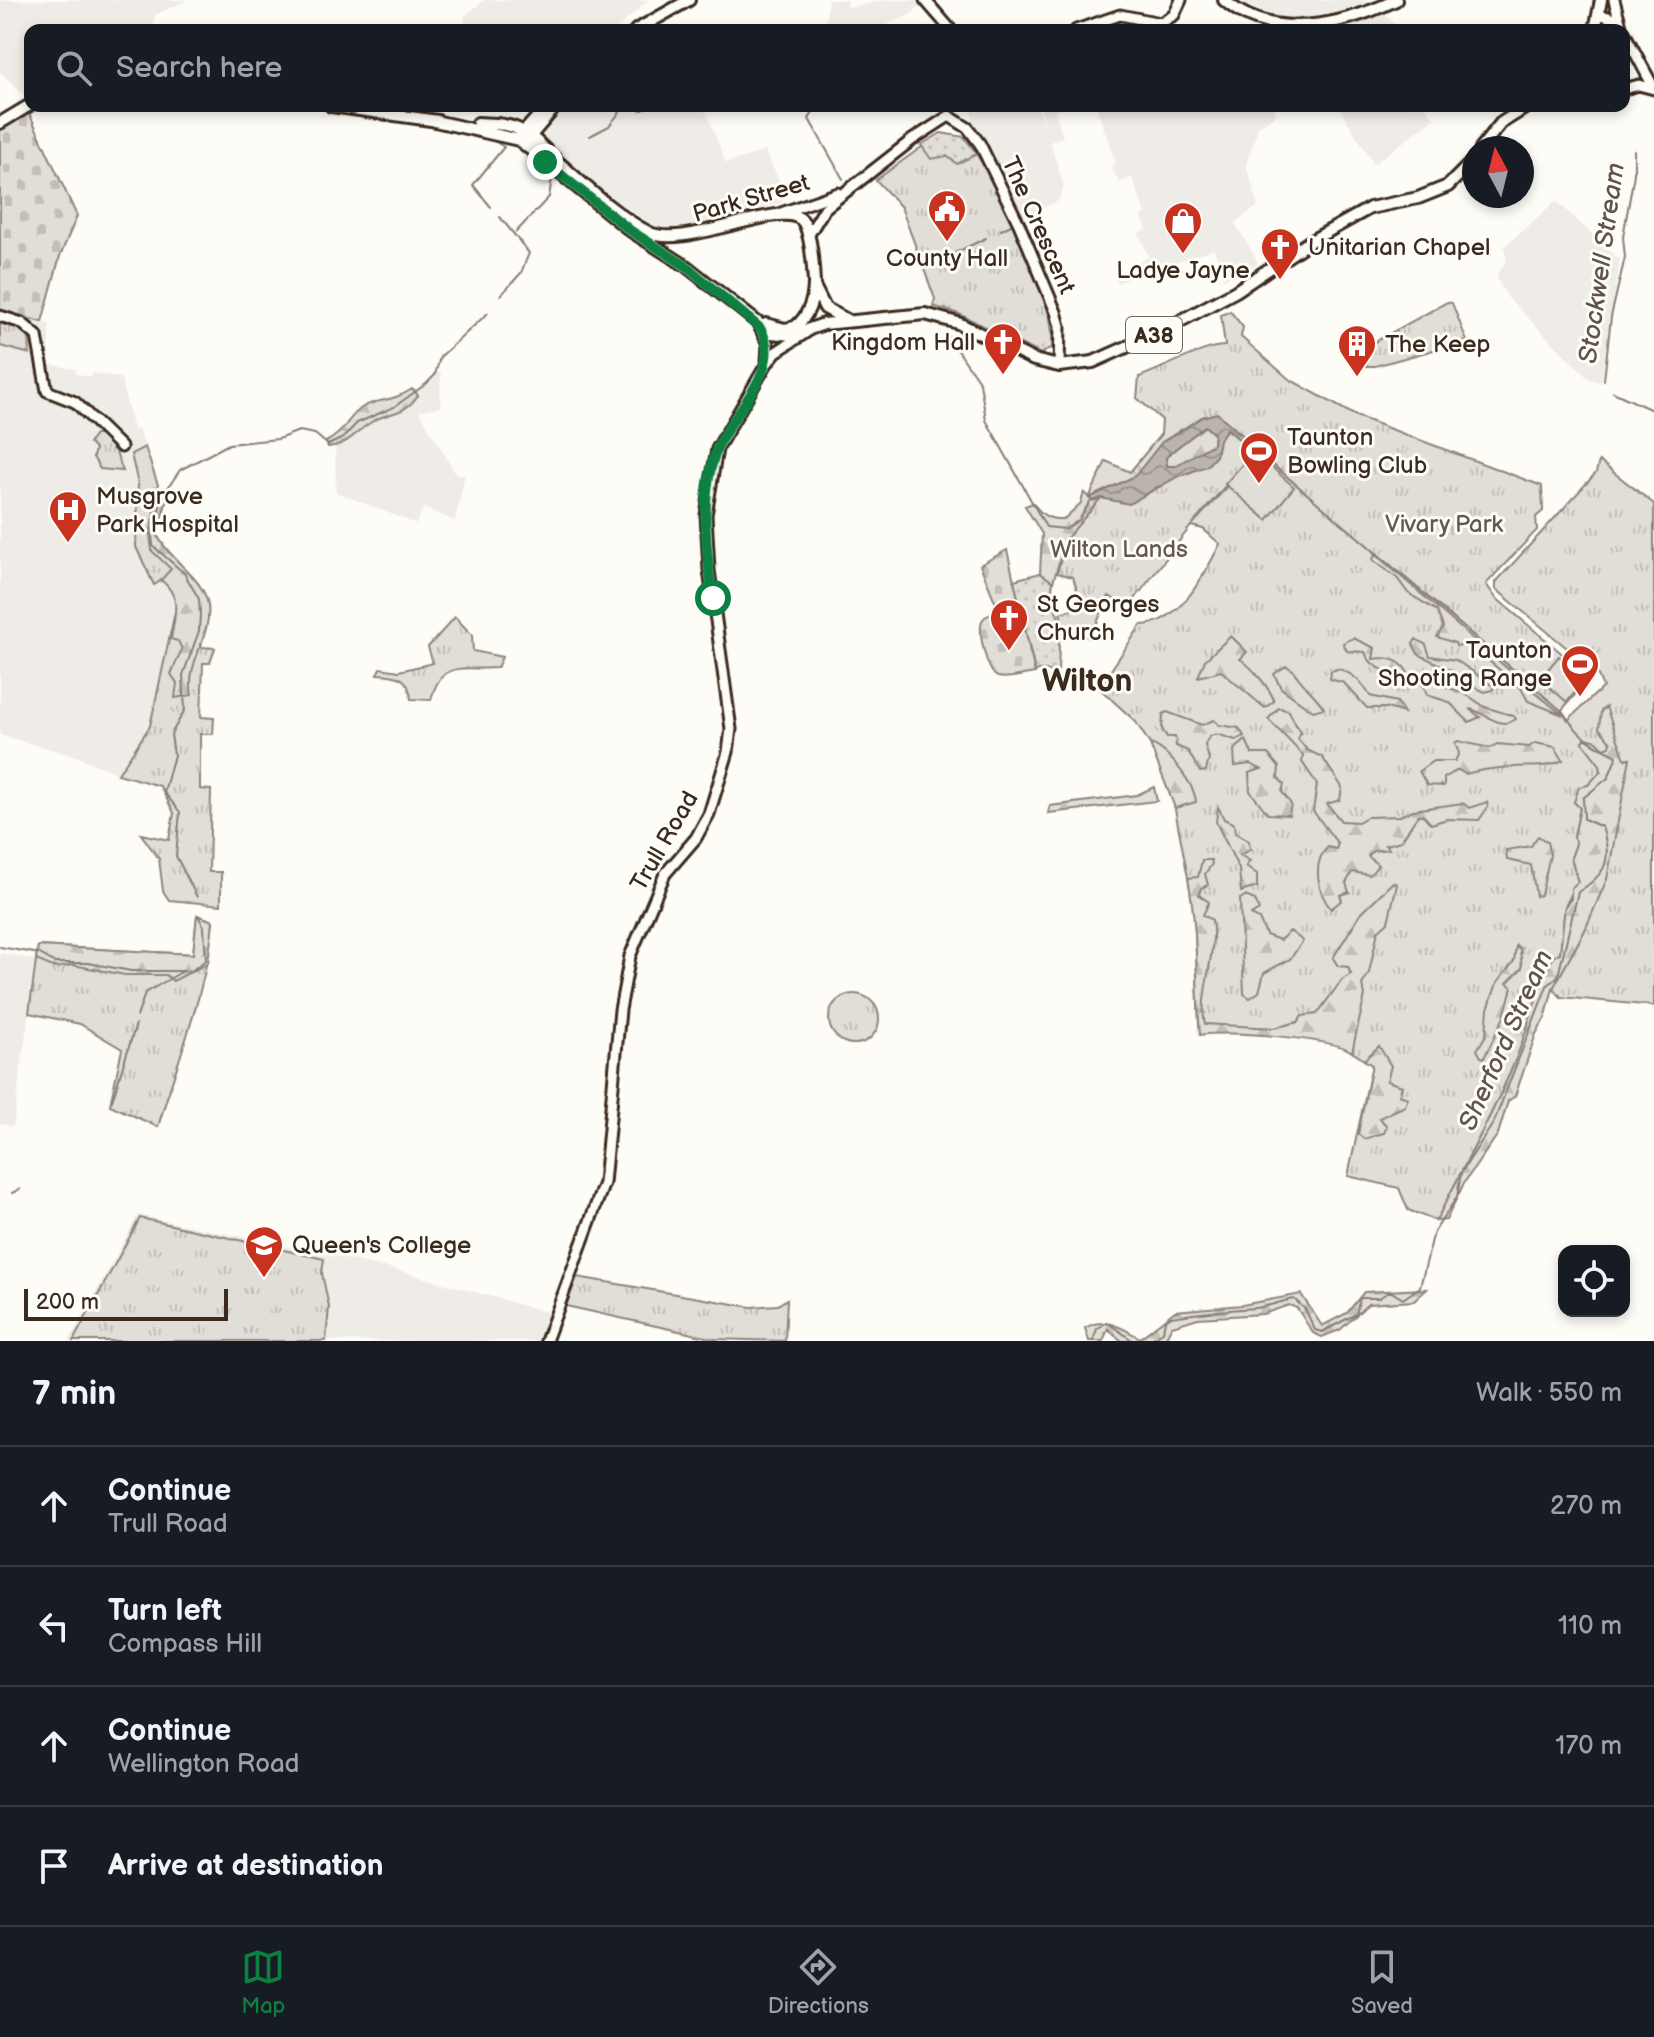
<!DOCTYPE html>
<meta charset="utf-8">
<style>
body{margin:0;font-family:"Balsamiq Sans",sans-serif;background:#20242c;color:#f1f3f6}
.controls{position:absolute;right:24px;bottom:24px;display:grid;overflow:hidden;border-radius:16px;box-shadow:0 4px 12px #0003}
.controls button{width:72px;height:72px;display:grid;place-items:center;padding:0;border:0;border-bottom:2px solid #363941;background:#171b24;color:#f1f3f6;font:40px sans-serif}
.compass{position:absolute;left:1462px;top:136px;width:72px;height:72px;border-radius:50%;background:#171b24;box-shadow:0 4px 12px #0003;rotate:353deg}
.scale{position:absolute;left:24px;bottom:20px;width:204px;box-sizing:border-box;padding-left:8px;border:4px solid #3b2a1e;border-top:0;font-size:22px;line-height:28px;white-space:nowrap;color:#3b2a1e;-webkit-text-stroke:6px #fdfcf7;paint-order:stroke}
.stop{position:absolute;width:24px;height:24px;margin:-18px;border:6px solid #0b8043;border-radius:50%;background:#fff}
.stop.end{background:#0b8043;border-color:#fff;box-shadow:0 2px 8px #0008}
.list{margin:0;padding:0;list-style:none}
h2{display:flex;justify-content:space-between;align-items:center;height:104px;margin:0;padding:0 32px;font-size:34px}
h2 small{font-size:26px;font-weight:400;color:#9ea1a6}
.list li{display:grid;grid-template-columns:52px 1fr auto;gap:24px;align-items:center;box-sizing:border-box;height:120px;padding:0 32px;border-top:2px solid #363941}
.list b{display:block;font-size:30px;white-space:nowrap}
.list p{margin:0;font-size:26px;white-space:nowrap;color:#9ea1a6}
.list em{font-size:26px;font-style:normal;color:#9ea1a6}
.icon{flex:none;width:44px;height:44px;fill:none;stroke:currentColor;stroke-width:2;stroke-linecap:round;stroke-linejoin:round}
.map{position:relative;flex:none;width:1654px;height:1341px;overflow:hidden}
.search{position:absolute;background:#171b24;box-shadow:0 4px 12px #0003;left:24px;right:24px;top:24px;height:88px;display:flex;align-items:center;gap:20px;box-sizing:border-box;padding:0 28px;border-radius:16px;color:#9ea1a6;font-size:30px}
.sheet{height:584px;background:#171b24}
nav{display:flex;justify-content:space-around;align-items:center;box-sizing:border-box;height:112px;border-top:2px solid #363941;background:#171b24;font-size:22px;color:#9ea1a6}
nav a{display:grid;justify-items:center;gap:4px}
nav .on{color:#0b8043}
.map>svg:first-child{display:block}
.built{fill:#efece7}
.grass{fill:url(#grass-tufts);stroke:#8e847a;stroke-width:2;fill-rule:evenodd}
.forest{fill:url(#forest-firs);stroke:#8e847a;stroke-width:2}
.cemetery{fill:url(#cemetery-stones);stroke:#8e847a;stroke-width:2}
.garden{fill:url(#garden-dots);stroke:#8e847a;stroke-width:2}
.pitch{fill:#e1ded7;stroke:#8e847a;stroke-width:2}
.water{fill:url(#water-waves);stroke:#887d74;stroke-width:2;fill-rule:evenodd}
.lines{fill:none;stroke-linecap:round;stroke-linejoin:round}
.stream{stroke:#887d74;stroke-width:2}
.secondary-casing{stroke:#3b2a1e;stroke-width:15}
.primary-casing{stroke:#3b2a1e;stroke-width:16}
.secondary{stroke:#fdfcf7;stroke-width:9}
.primary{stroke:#fdfcf7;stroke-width:10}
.route{stroke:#0b8043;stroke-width:10}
.labels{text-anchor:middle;stroke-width:6;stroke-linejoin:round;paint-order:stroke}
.shield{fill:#fdfcf7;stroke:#75695f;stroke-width:2}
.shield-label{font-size:22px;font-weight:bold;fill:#3b2a1e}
.street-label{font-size:24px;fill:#3b2a1e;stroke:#fdfcf7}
.poi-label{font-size:24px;fill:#3b2a1e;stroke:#fdfcf7;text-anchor:start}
.park-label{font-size:24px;fill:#64574c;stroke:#fdfcf7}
.water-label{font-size:26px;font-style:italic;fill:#615349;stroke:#fdfcf7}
.district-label{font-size:32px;font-weight:bold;fill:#3b2a1e;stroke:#fdfcf7}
</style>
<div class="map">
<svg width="1654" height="1341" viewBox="0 0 1654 1341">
<defs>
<pattern id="grass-tufts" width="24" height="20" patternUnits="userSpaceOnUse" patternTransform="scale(2)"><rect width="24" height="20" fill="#e1ded7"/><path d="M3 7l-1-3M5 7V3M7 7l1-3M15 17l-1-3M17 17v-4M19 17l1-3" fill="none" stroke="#c2bfb8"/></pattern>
<pattern id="forest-firs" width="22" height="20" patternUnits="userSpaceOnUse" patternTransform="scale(2)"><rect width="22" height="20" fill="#e1ded7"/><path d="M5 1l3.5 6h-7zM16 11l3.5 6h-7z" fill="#c2bfb8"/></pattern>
<pattern id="cemetery-stones" width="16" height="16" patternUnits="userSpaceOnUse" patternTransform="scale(2)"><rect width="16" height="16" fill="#e1ded7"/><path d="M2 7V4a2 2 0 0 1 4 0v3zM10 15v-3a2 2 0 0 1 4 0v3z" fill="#c2bfb8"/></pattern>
<pattern id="garden-dots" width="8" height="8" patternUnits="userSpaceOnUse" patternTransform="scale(2)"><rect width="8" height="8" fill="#e1ded7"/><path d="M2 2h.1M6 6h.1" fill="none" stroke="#c2bfb8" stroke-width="1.8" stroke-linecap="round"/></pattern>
<pattern id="water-waves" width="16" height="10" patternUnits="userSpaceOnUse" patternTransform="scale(2)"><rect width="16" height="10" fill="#bbb4ad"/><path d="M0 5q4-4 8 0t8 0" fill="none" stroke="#99938c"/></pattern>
</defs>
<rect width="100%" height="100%" fill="#fdfcf7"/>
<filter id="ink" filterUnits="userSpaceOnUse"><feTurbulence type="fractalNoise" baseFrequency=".0125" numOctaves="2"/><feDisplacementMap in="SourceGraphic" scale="16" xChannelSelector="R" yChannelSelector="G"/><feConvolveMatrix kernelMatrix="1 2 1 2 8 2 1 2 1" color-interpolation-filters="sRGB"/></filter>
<g filter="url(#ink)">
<path class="built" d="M0,0H188L155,15L152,30H30V95L27,98L0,72Z
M484,0H649L615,30H465V16Z
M828,0H847V8L887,0H917L921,4L912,14L875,30H825Z
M1236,0H1381L1313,20L1271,16Z
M1385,13L1399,30H1243L1319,29Z
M566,106H704L726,163L765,151L787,197L781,203L685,229H658L614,200L542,138L545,129Z
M971,106H1038L1045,126L1041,106H1067L1055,111L1063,137L1050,142L1064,186L1058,201L1023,217L973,123Z
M1096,106H1272L1277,114L1259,126L1246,164L1258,206L1235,223L1257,260V265L1223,279L1214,249L1151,271L1149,268L1117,284L1114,275L1149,257L1138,233L1147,229L1141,216L1146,214L1132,178L1119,182L1111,166L1116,163Z
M1338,106H1424L1435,118L1374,164Z
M1556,201L1620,260L1601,383L1589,379L1508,298L1498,281L1497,274L1507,261L1504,247Z
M0,311L50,324L47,364L76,369L75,374L91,377L92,373L121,378L133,430L139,429L145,447L131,454L138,484L136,547L154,584L161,580L173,590L177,603L150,726L118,774L78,757L0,735Z
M441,371L440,407L419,411L456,474L465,475L455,521L423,508L416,524L336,492L335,443L414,394Z
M0,953L36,960L13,1127L0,1123Z
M138,1215L389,1268L550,1313L539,1341H69Z"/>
<path class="grass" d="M941,133L969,142C1000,190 1056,290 1052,347L1041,354L959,314L933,306L935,299L901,207L876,180Z
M1447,302L1452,303L1467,341L1375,366H1362L1370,348L1367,346Z
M1230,311L1243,327L1241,337L1289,379L1356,416L1542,486L1543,511L1536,517L1537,530L1486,584L1496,598L1590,677L1561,711L1568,720L1603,687L1597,673L1496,589V582L1596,473L1599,461L1654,504V1006L1561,997L1553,988L1585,930L1591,911L1629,758L1608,763L1574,802L1580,808L1574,837L1576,844L1571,858L1578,882L1565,906L1560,953L1554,956C1536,989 1530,1025 1516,1059C1493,1115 1463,1168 1436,1221L1408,1210L1399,1188L1348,1176L1372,1065L1352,1052L1354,1037L1299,1022L1274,1028L1199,1025L1194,909L1174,804L1150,744L1135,721L1099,688L1141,625C1180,624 1205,574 1220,544L1203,529L1191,526L1131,604L1120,603L1109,596L1090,638L1065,630L1060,613L1076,608L1080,600L1073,577L1057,573L1066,539L1099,500L1089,498L1106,461L1130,472L1161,434L1162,420L1137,398L1139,377C1161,369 1207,345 1225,346L1221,315ZM1254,452L1267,520L1228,486L1192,525Z
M0,324L21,327L29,334L30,354L0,346Z
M95,435H102L116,453L123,471L100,469L93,457L95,449L89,443Z
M145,447L159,488H170L157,535C169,560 200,575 207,602C211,614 203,635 201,647L215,648L210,663H203L201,717L214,718L213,734H200V789L211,790L209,872H221V905L169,900L163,891L159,859L141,834L169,840L174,813L160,786L118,774L150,726L177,603L173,590L162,580L154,585L136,547L138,484L131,454Z
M455,617L472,635L473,651L502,657L497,668C466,671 441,658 431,700L411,699C409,676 398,675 377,674L380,668L399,671L433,663L428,647Z
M197,915L213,921C206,993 178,1058 158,1127L110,1105L122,1049L80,1024L29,1013L38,946L193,954Z
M829 1019a25 25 0 1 1 50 0a25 25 0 1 1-50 0Z
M140,1218L324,1259L322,1273L329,1307L326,1341H73Z
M577,1277L751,1307L778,1305L787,1299L785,1341L715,1339L566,1306Z"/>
<path class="forest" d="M412,389L418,395C404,417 387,411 370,423C355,432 349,445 328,447L326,442C348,430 346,418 363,407C378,398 391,403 412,389Z
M1205,426L1214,434L1213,444L1175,467L1167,466L1166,457L1170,453Z
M159,488H170L157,535C169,560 204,578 208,605C212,637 185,663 192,695L175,698L177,683L171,674L182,649L178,641L171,639C175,614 182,597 161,580L171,569L152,551L150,534Z
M1084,492L1089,498H1101L1066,539L1053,582L1040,573L1042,534L1025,506L1033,503C1042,515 1048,520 1064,519L1081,503Z
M1375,554L1538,695L1563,715L1528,701L1521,688L1469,644L1456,646L1455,643L1437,637L1443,627L1437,611L1408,593L1397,578L1373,560Z
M1231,636L1247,652L1240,659C1250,665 1271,689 1274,701L1265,708L1221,671L1198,677L1205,660Z
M1353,638L1375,648L1373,659C1385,657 1400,658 1408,673C1393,677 1369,667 1365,652L1347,651L1343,643Z
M1416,639L1426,645L1430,656L1456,660L1494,687L1492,690L1485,692L1470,685L1457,673L1418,654L1413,644Z
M1286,666L1293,670C1302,685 1314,693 1324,708L1313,711L1281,688L1274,674Z
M1337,669C1352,671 1364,685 1370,696L1397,702L1404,713L1387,708H1367L1344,683L1330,679L1331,671Z
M1413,673L1467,695L1485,707L1514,716L1516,719C1499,731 1486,712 1469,709L1480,717L1469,722L1449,702L1427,695L1424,686L1408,677Z
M1606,707L1625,759L1630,758L1607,879L1585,930L1553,988L1546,1016L1536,1034L1515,1096L1508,1101L1498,1134L1464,1183L1446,1220L1436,1221C1463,1168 1493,1115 1516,1059C1530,1024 1536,989 1554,956L1560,953L1565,906L1571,899V888L1578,882L1571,858L1576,844L1574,837L1580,808L1574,802L1579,787L1588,785L1601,771L1600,765L1582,742L1587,738L1597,741L1604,748L1610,746L1611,742L1599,728L1601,711Z
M1279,708L1289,711L1300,733L1298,739L1307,750L1322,757L1342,787L1340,800L1327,804L1341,821L1358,822L1367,817L1400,816L1413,810L1463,803L1469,808L1487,802L1488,807L1479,820L1447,819L1431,824L1423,815H1418L1401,841L1385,845L1389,849L1373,851L1368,856L1378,865L1370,875L1352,872L1346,883L1349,892L1340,895L1342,900L1331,909C1318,894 1311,862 1328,847L1336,849L1338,844L1313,811L1317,784L1302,762L1303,755L1268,719Z
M1167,712L1202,725L1214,720L1219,725L1239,728L1244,736L1236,740C1222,737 1211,727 1205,745L1209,759L1206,771L1200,772L1188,751L1176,746L1175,737H1167L1162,729L1163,714Z
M1246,740L1252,754H1268L1279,767L1278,778L1284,784L1282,792L1291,804L1289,815L1268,814L1250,791L1249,773L1261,769L1250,764L1235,766L1234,750Z
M1458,741L1490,748L1497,744L1529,747L1535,743L1555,747L1563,760C1541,770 1534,765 1514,767C1497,768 1480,770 1465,774L1458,770L1444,778V786L1427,785L1419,771L1433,761H1455L1459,753L1455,743Z
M1150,744C1167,748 1195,785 1196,802L1175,808Z
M1154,787L1157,801L1048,813L1050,806L1137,795Z
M1218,807L1224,819L1234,824L1235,833L1249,841L1250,850L1240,855L1250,861L1246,866L1257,874V887L1241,892L1239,869L1216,822Z
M1538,836L1547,842L1550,855L1541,895L1536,896L1531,865L1507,860L1506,850L1531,846Z
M1202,860H1211L1212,864L1205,874L1208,885L1201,888L1199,895L1209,902L1203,915L1212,920C1218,949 1198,998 1205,1024L1274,1028L1298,1022L1302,1016L1317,1014L1342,980L1351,974L1348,967L1338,966L1333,958L1361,913L1393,882L1397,884L1388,922L1378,931L1369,973L1362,985L1365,995L1352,1052C1335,1038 1224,1030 1200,1035C1196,982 1198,930 1188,878L1198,877Z
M1245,896L1255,900L1259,910L1251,915L1259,919L1266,935L1280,940L1290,931L1303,941L1290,959L1264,973L1259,992L1250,998L1244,994L1240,899Z
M197,915L213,921L208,963L173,981L166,975H125L73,965L55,968L36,960L38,946L193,954Z
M1516,945L1520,949L1522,968L1507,983L1512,987L1504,1017L1484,1058L1481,1057L1477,1050L1486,1035L1488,1009L1497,983L1514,961Z
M1379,1046L1391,1066L1387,1081L1402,1086L1399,1095L1408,1098L1405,1106L1379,1118L1387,1126L1384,1133L1364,1139L1358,1134L1372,1065L1364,1060Z
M1427,1289L1414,1301L1368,1304L1340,1330L1322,1337L1313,1333L1297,1308L1289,1305L1263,1314L1198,1318L1172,1326L1164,1341H1122L1108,1329L1103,1341H1089L1085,1328C1105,1316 1122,1328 1140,1338L1175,1311L1242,1305L1301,1294L1322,1326L1347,1313L1364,1292Z"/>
<path class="cemetery" d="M29,113L77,216L60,256L42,322L0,311V129Z
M1007,550L1035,673C1025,674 1008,680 998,677C987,674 976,628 983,619C986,615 994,613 999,611L980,565Z"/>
<path class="garden" d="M941,133L964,137L977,154L957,164L947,156L931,159L921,145Z
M1040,573L1053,582L1051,597L1060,621L1058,671H1035L1014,580Z"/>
<path class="pitch" d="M1254,451L1294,487L1267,520L1225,484Z
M1559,656L1587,678L1567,702L1540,679Z"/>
<path class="water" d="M1217,413L1247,439L1243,443L1227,429L1219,440L1216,456L1207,466L1177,477L1129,504L1101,498L1093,501L1089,498L1135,476L1162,442L1202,417ZM1205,426L1214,434L1213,444L1175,466H1167L1166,458L1170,453Z"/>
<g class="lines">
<path class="stream" d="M817,106L809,119L843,179
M590,136L609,126L624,107L643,110L649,106
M491,207L473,185L504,147L491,139
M500,217L529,253L521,273L501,295
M1001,230L1013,224
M516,232L549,197L552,178
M955,253L986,238
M948,336L980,383L986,420L1046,527L1066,529L1079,520L1091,500
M1604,380L1611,317L1625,257L1623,237L1634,174V150
M1613,392L1654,411
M197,897L176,856L180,812L164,792L174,755L171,734L185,710L183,675L199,631L200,614L199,599L184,573L153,546L152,534L163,495L180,470L229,444L278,439L299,431L315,434L328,445L343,438L357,423L394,407L426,384L435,375L440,357L488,313
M0,947L40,954L55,963H88L131,971H191L206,960L204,927L198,915
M137,1017L145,993L183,971
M112,1101L136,1024
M12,1193L20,1189
M1093,1341L1097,1329L1107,1322L1133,1341
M1148,1341L1163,1332L1165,1320L1170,1317C1199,1313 1226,1310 1255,1308C1268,1307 1281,1301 1294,1299L1305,1309L1315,1330L1322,1332L1356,1314L1360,1298H1379L1390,1291L1403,1299L1420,1287L1434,1232L1457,1197L1461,1173L1494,1122L1547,986L1558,976L1578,892C1606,874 1613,861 1602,827L1584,819L1583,798L1608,778L1617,756C1590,742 1581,739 1563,712L1245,441"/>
<g class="secondary-casing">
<path id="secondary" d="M925,0L951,30
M1614,0L1621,26
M1599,14L1614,19L1623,30
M1076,30L1120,15L1161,23L1174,15L1181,0
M1624,32L1654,88
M1624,89L1639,85L1654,89
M949,116L968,128L980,144L1019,224L1056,312L1060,326L1059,366
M781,213L838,193
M808,236L825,208L912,140L949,116
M0,316L22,323L37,336L47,391L75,402L121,447
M760,328L768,344L767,361
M546,1341L604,1183L620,1010L630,956L665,874L696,838L709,814L728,752L731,729L709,570L706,515L717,449L766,365L776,352L807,332"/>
</g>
<g class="primary-casing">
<path id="primary" d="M1224,0C1272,43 1343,25 1396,0
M636,30L689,0
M1595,30L1601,0
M331,106L438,121
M435,121L519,140L631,231L686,266L771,333L792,335L824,324L925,314L958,323L1034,360L1059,366L1093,362L1160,332L1236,291L1309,242L1370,208L1418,198L1448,186L1474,160
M0,123L30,105
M478,123C491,124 507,123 520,130C534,136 546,151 557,161C585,185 615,215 648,232C685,252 789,194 804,223C812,238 813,267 814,283C814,300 808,317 795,327L785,329L766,324
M521,135L547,106
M528,139L556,106
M1481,148L1501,123L1528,106
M814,286L825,308L847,320"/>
</g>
<use href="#secondary" class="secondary"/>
<use href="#primary" class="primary"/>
</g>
</g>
<g class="lines" filter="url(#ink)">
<path class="route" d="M545,162L631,231L686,266L760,328C785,369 732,411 717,449C699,494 706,551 713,598"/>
</g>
<defs>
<g id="civic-pin" transform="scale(2)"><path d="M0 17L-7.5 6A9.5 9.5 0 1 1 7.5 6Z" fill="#c8321e" stroke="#fdfcf7"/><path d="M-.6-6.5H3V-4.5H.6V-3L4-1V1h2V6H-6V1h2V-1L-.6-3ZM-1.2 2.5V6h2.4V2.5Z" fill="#fff"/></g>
<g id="shop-pin" transform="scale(2)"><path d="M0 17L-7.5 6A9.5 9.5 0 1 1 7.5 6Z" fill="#c8321e" stroke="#fdfcf7"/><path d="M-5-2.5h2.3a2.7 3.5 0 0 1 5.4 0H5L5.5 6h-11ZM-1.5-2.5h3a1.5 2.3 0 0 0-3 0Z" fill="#fff"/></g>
<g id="church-pin" transform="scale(2)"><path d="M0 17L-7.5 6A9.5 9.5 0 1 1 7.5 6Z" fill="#c8321e" stroke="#fdfcf7"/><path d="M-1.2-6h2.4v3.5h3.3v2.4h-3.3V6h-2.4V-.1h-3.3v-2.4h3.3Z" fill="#fff"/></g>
<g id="building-pin" transform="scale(2)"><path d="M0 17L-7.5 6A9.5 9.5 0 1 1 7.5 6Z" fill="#c8321e" stroke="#fdfcf7"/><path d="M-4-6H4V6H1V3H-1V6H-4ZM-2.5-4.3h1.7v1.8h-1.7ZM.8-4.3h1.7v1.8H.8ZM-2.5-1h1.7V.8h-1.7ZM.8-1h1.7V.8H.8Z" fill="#fff"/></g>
<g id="stadium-pin" transform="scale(2)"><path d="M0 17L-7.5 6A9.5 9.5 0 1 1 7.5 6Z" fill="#c8321e" stroke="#fdfcf7"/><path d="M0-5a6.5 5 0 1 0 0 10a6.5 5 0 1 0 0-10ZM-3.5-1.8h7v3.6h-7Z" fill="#fff"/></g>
<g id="hospital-pin" transform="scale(2)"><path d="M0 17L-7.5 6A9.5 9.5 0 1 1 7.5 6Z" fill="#c8321e" stroke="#fdfcf7"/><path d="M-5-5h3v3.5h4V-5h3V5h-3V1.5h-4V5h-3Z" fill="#fff"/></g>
<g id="school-pin" transform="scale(2)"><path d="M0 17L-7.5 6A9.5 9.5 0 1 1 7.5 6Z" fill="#c8321e" stroke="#fdfcf7"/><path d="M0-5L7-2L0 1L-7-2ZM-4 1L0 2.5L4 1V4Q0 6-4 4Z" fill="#fff"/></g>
</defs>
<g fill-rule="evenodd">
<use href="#civic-pin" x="947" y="209"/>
<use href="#shop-pin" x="1183" y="221"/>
<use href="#church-pin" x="1280" y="247"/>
<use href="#church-pin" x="1003" y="342"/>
<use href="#building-pin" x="1357" y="344"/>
<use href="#stadium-pin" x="1259" y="451"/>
<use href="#hospital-pin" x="68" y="510"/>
<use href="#church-pin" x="1009" y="618"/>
<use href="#stadium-pin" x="1580" y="664"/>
<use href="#school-pin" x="264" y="1245"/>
</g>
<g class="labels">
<rect class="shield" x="1126" y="317" width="56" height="36" rx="6"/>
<g class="shield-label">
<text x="1154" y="343">A38</text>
</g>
<g class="street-label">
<text transform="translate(751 198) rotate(-16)" y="8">Park Street</text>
<text transform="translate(1039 225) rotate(66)" y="8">The Crescent</text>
<text transform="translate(664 841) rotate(-60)" y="8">Trull Road</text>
</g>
<g class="poi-label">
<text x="1308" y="255">Unitarian Chapel</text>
<text x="947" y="266" text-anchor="middle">County Hall</text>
<text x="1183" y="278" text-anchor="middle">Ladye Jayne</text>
<text x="975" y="350" text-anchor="end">Kingdom Hall</text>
<text x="1385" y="352">The Keep</text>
<text x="1287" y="445">Taunton<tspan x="1287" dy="28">Bowling Club</tspan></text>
<text x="96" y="504">Musgrove<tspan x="96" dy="28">Park Hospital</tspan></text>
<text x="1037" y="612">St Georges<tspan x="1037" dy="28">Church</tspan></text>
<text x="1552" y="658" text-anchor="end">Taunton<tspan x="1552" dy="28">Shooting Range</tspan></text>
<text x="292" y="1253">Queen's College</text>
</g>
<g class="park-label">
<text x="1444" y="532">Vivary Park</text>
<text x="1119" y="557">Wilton Lands</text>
</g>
<g class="water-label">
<text transform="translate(1601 263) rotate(-82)" y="9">Stockwell Stream</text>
<text transform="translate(1505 1040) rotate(-66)" y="9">Sherford Stream</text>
</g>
<g class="district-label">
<text x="1087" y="691">Wilton</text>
</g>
</g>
</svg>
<div class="controls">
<button><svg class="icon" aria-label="locate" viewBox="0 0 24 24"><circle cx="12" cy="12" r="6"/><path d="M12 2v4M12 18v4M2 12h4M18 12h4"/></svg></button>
</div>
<svg class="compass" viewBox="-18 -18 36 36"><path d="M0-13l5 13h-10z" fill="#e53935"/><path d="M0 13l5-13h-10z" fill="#9ea1a6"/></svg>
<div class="scale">200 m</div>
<div class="stop" style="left:713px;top:598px"></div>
<div class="stop end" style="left:545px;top:162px"></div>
<div class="search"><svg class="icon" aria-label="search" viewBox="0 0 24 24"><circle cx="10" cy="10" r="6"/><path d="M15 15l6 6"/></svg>Search here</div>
</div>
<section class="sheet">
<h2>7 min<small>Walk · 550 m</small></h2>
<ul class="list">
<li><svg class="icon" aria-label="ahead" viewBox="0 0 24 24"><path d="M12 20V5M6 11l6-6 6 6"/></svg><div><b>Continue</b><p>Trull Road</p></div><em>270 m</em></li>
<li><svg class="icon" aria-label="left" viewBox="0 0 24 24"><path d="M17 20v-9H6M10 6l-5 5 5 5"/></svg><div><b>Turn left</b><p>Compass Hill</p></div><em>110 m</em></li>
<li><svg class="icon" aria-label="ahead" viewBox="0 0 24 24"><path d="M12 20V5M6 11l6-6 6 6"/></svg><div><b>Continue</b><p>Wellington Road</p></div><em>170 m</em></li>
<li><svg class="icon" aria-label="arrive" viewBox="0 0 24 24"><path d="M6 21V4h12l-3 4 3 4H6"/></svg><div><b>Arrive at destination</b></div></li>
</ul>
</section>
<nav>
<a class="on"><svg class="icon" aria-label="map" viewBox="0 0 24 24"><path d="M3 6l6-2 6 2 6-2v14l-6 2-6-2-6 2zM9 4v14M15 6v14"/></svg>Map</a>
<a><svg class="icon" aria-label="directions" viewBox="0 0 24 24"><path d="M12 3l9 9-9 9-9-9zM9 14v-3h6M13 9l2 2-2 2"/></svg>Directions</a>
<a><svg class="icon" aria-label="saved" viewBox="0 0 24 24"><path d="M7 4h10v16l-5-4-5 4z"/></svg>Saved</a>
</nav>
